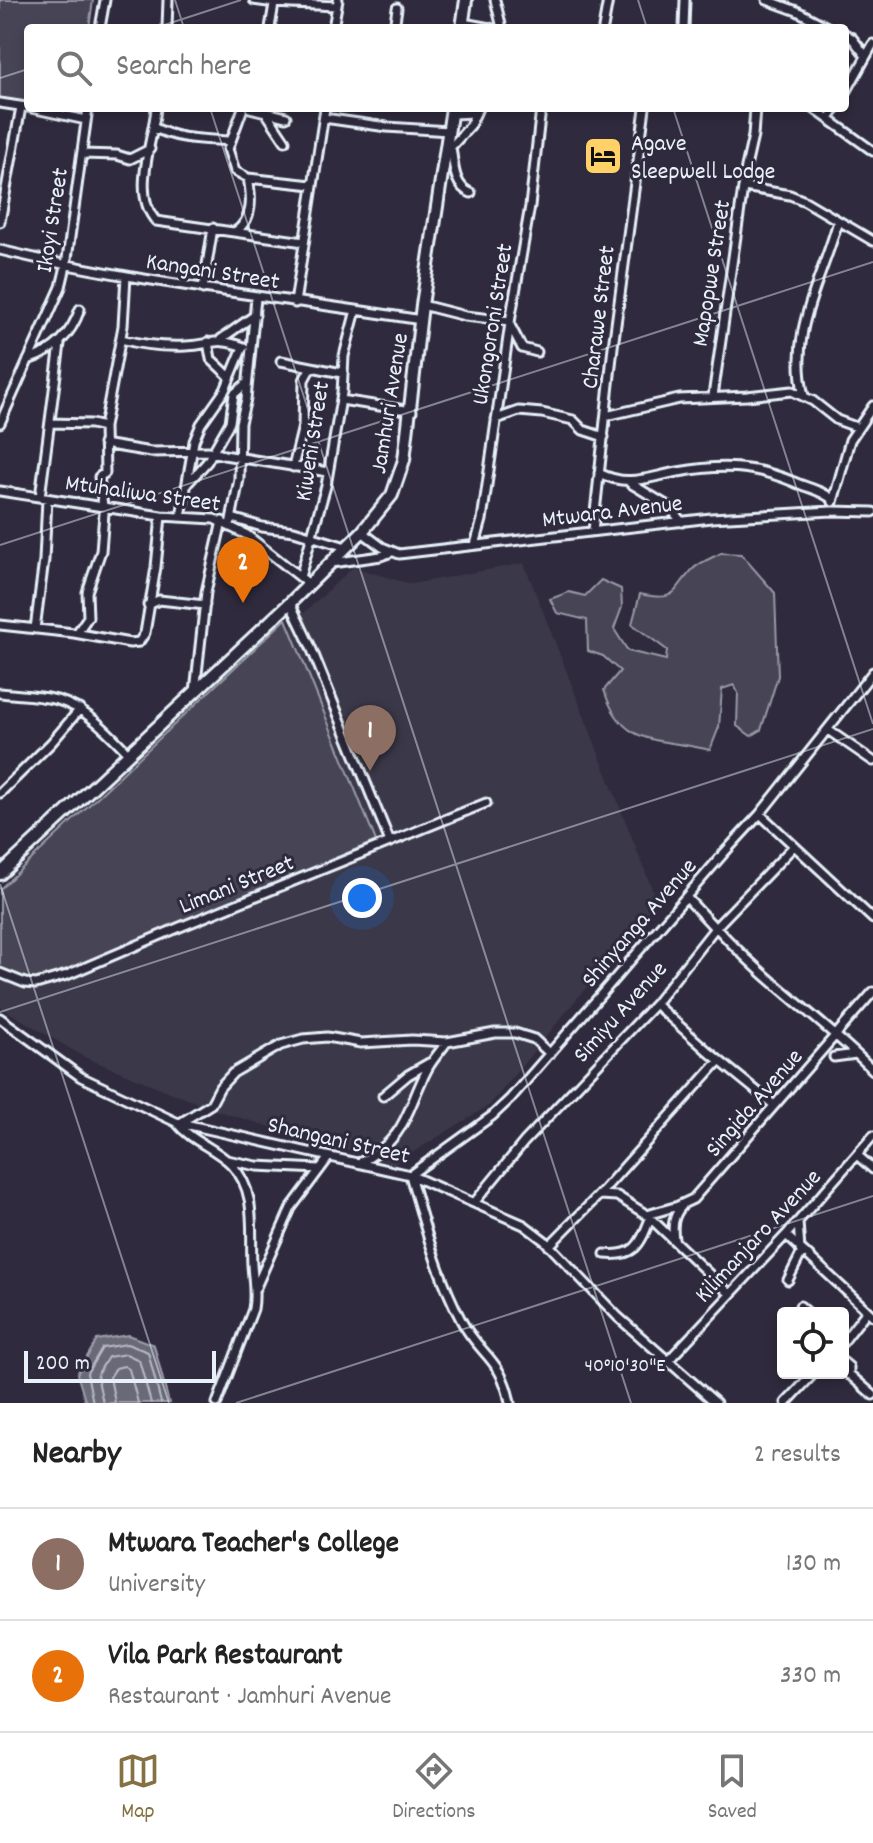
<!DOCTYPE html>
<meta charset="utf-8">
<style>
body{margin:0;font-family:Dekko,sans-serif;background:#f6f6f6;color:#222}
.controls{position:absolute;right:24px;bottom:24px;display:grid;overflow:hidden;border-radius:8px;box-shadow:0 4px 12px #0003}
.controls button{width:72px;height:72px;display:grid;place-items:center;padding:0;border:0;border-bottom:2px solid #e0e0e0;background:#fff;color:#222;font:40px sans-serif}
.scale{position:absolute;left:24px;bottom:20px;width:192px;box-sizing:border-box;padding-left:8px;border:4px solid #e8f1f8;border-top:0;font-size:22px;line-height:28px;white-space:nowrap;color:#e8f1f8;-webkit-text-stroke:6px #2f2a3d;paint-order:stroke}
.you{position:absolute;left:362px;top:898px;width:28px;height:28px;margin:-20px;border:6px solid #fff;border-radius:50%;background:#1a73e8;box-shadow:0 0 0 12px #1a73e833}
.badge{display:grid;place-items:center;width:52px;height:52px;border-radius:50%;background:#857141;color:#fff;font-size:26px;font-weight:700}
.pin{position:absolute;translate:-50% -66px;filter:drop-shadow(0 2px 4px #0008)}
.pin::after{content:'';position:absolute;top:42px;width:28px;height:24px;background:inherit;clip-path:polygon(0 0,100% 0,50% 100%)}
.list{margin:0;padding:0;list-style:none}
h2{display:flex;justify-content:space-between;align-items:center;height:104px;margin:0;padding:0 32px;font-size:34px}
h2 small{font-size:26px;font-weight:400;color:#767676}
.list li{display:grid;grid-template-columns:52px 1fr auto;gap:24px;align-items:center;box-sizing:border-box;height:112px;padding:0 32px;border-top:2px solid #e0e0e0}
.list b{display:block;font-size:30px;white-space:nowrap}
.list p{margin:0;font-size:26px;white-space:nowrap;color:#767676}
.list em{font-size:26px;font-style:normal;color:#767676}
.icon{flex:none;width:44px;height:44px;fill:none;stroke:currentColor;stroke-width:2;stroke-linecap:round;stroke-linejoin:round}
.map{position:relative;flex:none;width:873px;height:1403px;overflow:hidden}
.search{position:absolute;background:#fff;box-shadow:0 4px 12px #0003;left:24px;right:24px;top:24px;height:88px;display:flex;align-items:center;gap:20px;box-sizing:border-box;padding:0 28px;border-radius:8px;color:#767676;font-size:30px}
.sheet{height:328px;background:#fff}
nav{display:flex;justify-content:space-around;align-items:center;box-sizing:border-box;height:112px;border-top:2px solid #e0e0e0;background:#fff;font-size:22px;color:#767676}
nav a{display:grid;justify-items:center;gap:4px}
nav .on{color:#857141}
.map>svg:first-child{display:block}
.built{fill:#3b3749}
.green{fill:#464455;stroke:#979aa6;stroke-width:2}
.water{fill:#696978;stroke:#9c9fab;stroke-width:2}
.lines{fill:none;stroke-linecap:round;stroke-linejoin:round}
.shore{stroke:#b5bbc5;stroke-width:2}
.street-casing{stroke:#e8f1f8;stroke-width:13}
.secondary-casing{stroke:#e8f1f8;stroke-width:16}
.street{stroke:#2f2a3d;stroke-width:7}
.secondary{stroke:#2f2a3d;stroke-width:10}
.ticks{fill:none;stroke:#e8f1f8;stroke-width:2;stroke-opacity:0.45}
.labels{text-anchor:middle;stroke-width:6;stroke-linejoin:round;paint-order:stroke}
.poi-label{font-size:24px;fill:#e8f1f8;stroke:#2f2a3d;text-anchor:start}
.street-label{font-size:24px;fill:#e8f1f8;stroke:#2f2a3d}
.ticks-label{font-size:20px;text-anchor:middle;fill:#e8f1f8;stroke:#2f2a3d;stroke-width:6;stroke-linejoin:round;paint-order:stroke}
</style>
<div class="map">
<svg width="873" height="1403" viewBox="0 0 873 1403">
<rect width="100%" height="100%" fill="#2f2a3d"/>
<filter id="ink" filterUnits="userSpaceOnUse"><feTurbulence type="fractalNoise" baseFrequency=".0125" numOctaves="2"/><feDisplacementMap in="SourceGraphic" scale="16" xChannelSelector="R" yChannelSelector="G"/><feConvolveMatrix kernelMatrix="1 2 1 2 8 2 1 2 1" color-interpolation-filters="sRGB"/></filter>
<g filter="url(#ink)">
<path class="built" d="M524,563L657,901L490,1105L394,1164L214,1110L84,1057L0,1007V897L353,567L411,584Z"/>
<path class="green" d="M0,0H93L89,28H28V102L0,98Z
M721,553L741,554L775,593L778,676L761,730L751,736L737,726L738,693L734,685L722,689L719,727L710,750C658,737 623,749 604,690L620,671L603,656L588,651L587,620L557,613L550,599L569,592L585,596L601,580L621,589L622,607L614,629L628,651L666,660L667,650L632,624L640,594C678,602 671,592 693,569C700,562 712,558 721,553Z
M286,619L376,841L41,981L24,980L0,969V889Z"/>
<path class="water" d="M128,1335L154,1345L169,1403H86L77,1374L97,1340Z"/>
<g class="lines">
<path class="shore" d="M93,1403L87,1373L102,1348L127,1344L148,1352L161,1403
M103,1403L97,1375L108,1357L126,1354L139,1360L151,1403
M115,1403L110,1377L116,1368L124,1366L129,1369L138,1403"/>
<g class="street-casing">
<path id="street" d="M254,0C281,5 309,4 337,6
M495,0L502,28
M767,0L797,11L829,28
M463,23L490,28
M100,28L105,0
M167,28L168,0
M270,28L274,4
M333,28L338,0
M394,28L397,8
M603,28L608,0
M684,28L685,0
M845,34L852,38L866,56
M845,94L873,44
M0,103L26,107
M31,108L86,120
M156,108C153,142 131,194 156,221L304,242
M243,108L228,149L235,171L248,178L312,185
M250,108L286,117
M813,108L873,151
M267,114L285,141
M451,114L476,113
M324,118L387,127L449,131
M829,119L836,108
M153,127C177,140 204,139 230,141
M82,154L117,155L130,159L150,149
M744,187L790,195L805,201L873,241
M471,193C453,186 454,164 451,147L470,126L478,108
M0,222L21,107
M235,232C253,220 252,199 248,178
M0,250C139,284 280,297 421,320
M203,289L213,228
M295,303L325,108
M422,305L465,316L510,321
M510,325L522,348L537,352
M121,339C143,345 163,347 186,346C213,345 215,336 244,347
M221,339L255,315
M208,342L211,359L230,377
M28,360C55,351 71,335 80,309
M281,361L342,373
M713,396L746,167L753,136L755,108
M804,396C788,330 822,281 838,221
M341,400L412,411
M606,416L679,399L747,396L792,391L813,401L837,420L856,427
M496,419L519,411L542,413L573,420L583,430L604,437
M0,423L61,287L66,266L88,108
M50,423L91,424L104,427
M103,444L151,452L208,451L224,455L328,472
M293,467L303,426L304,380L311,367
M599,473C628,488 648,477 678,472C721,464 753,465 794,482C807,488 822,490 833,500
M630,483L668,506L682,522
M187,484L207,462L230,422L234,394L247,383
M0,491L161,516L214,519L247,535L309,584
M40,497L60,344
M833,502L850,440L873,406
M181,517L194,441L201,424L225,390L243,347
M232,518L262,527L294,531L346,547
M230,525L239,479L240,423L246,399L256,298
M593,531L613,347L645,108
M362,532L382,547L399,554L711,518L832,511L873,512
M475,545L482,520L511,316L530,206L541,108
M332,563L381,556L392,552
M300,577L326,486L342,393L344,356L356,310
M290,603L310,645L390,842
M148,605L159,600L205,605
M0,625L74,633L130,643L139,642L145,633L156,567L161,516
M35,629L44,560L47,499
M77,633L88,617L87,592L101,551L104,513L99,477L105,473L104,427L123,326L126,276
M195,692L206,592L222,521
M0,693C19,695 39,695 57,700C86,708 108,732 128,753
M828,730L873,761
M0,793L51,743L80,709
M760,814L873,919
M686,897L715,928
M716,927C763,980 823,1020 873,1070
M0,973L25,983L36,984L67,975L180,927L486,803
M655,1004L710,1053L774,1105
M0,1018L81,1077L176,1122L410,1175L524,1225L545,1241L618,1317L716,1403
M834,1057L856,1054
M383,1096L408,1075L429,1063
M176,1122C192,1142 214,1147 231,1164C258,1191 250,1231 252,1265C253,1281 256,1293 253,1309L217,1403
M180,1123L211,1104L220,1087L233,1073L281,1045L303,1039L327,1037L361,1043L412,1040L447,1042L495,1033H515L534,1039L550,1054
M857,1155L873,1169
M227,1160L257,1166L320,1169
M359,1163C408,1139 406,1109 428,1068C433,1059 441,1050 447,1042
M410,1175L492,1116L510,1099L724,853L760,814L873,672
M410,1175C424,1224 437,1274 461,1320C479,1355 502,1358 510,1403
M599,1195L617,1196L647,1215L678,1206L693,1199L873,992
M474,1203L524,1142L655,1004L715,928L794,846
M647,1215L730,1294
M798,1222L800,1250
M786,1235L873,1316
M674,1239C672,1226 673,1216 682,1206
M549,1246L599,1195L719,1061
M605,1254C636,1257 640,1244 650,1219
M788,1280L802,1252
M256,1287L291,1208L329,1157
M800,1306L808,1313
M843,1342L867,1311
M668,1361L786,1235L873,1136
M843,1362L849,1367V1375
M843,1369L873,1395
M786,1403L814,1373"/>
</g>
<g class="secondary-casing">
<path id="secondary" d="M462,28L466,0
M0,874L290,603L362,532L392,495L404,460L422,305L452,108"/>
</g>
<use href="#street" class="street"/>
<use href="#secondary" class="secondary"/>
</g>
</g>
<path class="ticks" d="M175,0L184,28M638,0L647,28M155,28L241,0M0,78L28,69M210,108L631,1403M673,108L873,724M0,545L873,262M0,884L169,1403M0,1012L873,729M236,1403L873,1196"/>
<defs>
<g id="hotel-square" transform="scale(2)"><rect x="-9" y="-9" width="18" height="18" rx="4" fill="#ffd166" stroke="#2f2a3d"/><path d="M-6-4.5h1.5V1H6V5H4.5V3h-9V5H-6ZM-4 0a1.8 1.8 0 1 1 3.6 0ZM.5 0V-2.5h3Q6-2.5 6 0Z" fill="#111"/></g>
</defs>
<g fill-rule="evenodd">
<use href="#hotel-square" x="603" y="156"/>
</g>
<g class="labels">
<g class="poi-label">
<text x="631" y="150">Agave<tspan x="631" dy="28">Sleepwell Lodge</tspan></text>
</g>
<g class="street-label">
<text transform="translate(51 220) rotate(-81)" y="8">Ikoyi Street</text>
<text transform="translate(213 270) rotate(9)" y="8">Kangani Street</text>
<text transform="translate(710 273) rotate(-81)" y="8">Mapopwe Street</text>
<text transform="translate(597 317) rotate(-83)" y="8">Charawe Street</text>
<text transform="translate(491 324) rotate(-81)" y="8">Ukongoroni Street</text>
<text transform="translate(388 403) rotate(-81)" y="8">Jamhuri Avenue</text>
<text transform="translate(311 441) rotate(-81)" y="8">Kiweni Street</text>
<text transform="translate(143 492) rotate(8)" y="8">Mtuhaliwa Street</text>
<text transform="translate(612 510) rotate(-7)" y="8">Mtwara Avenue</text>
<text transform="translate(236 883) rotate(-22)" y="8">Limani Street</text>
<text transform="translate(638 922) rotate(-49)" y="8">Shinyanga Avenue</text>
<text transform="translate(619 1011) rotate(-48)" y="8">Simiyu Avenue</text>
<text transform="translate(753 1102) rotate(-49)" y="8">Singida Avenue</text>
<text transform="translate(339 1139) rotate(13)" y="8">Shangani Street</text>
<text transform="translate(757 1235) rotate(-47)" y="8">Kilimanjaro Avenue</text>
</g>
</g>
<g class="ticks-label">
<text x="625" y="1371">40°10'30"E</text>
</g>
</svg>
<div class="controls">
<button><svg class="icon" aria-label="locate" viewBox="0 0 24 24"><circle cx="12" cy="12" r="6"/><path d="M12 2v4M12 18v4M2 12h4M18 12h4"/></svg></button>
</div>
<div class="scale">200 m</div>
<div class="you"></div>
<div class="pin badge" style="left:370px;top:771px;background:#8d6e63">1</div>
<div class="pin badge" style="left:243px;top:603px;background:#e8710a">2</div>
<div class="search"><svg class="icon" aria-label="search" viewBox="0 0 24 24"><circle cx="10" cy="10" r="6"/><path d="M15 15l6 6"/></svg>Search here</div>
</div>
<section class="sheet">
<h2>Nearby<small>2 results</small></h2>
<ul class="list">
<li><span class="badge" style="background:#8d6e63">1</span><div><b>Mtwara Teacher's College</b><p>University</p></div><em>130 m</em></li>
<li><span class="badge" style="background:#e8710a">2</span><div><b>Vila Park Restaurant</b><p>Restaurant · Jamhuri Avenue</p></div><em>330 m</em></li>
</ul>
</section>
<nav>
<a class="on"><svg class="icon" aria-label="map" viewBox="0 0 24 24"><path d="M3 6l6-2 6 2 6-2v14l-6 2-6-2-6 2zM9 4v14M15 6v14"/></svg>Map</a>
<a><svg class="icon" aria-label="directions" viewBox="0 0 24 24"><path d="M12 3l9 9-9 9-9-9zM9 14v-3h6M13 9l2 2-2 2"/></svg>Directions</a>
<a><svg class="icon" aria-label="saved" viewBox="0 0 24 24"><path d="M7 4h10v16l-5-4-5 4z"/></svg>Saved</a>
</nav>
